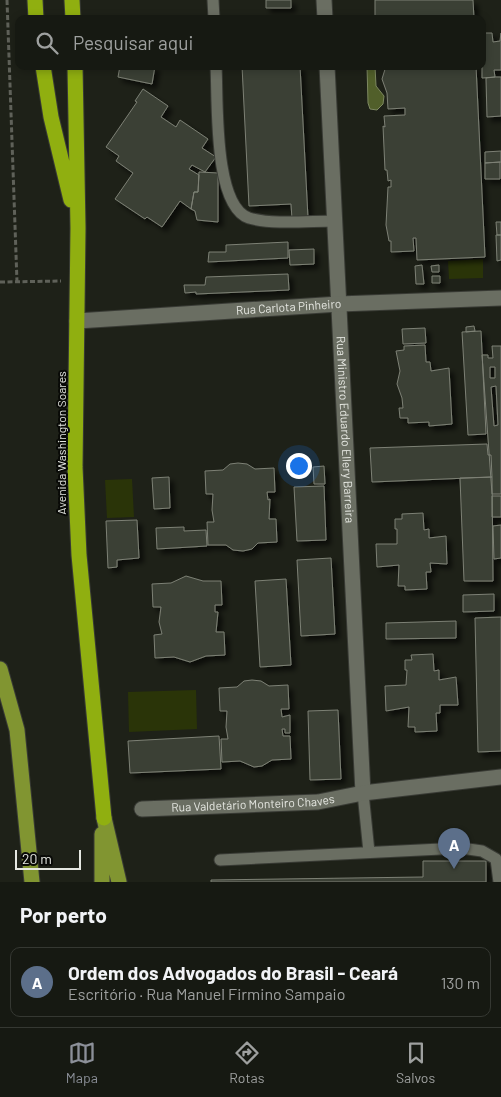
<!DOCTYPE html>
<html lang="pt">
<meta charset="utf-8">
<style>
body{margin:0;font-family:Barlow,sans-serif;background:#232620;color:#f1f3f6}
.scale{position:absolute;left:15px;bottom:12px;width:66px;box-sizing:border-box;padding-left:5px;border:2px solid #e5e7e1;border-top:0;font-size:14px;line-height:18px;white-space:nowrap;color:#e5e7e1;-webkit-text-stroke:4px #090a07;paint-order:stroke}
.you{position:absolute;left:298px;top:465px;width:18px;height:18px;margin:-12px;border:4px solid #fff;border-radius:50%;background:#1a73e8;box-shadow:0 0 0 8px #1a73e833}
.badge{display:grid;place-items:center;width:32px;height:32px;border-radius:50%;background:#8c9099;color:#fff;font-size:16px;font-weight:700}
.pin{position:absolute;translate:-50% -41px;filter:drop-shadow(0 1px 2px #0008)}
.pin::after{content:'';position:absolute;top:26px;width:18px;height:15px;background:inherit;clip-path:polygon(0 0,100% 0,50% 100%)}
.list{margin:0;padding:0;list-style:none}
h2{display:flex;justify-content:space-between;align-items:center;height:65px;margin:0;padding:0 20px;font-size:21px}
h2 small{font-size:16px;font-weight:400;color:#9ea09f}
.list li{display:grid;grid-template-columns:32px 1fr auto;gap:15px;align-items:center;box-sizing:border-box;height:70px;margin:0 10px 10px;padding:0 10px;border:1px solid #353832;border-radius:10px}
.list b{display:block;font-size:19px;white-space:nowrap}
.list p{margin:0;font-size:16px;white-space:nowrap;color:#9ea09f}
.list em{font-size:16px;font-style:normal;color:#9ea09f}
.icon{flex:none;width:28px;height:28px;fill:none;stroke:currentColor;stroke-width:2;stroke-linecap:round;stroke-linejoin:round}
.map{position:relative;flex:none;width:501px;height:882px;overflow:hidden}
.search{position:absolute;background:#161912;box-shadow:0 2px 8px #0003;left:15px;right:15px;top:15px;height:55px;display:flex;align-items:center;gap:12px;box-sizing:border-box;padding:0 18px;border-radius:10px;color:#9ea09f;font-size:19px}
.sheet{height:145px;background:#161912}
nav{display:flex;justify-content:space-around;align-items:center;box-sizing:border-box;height:70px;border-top:1px solid #353832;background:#161912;font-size:14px;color:#9ea09f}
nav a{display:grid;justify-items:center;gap:2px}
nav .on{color:#8c9099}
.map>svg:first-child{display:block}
.green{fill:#2a3408}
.water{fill:#515f2a;stroke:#7d8861}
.building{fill:#3b3f35;stroke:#7d8175;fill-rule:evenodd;filter:url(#shadow)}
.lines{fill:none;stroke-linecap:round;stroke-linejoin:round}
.lane-casing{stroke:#393b35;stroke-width:13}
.street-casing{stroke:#393b35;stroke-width:17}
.primary-casing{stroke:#393b35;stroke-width:17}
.highway-casing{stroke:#393b35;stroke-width:17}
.path{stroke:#5f6159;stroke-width:3;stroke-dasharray:5 2.5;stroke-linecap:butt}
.lane{stroke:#6a6e62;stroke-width:11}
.street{stroke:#6a6e62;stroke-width:15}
.primary{stroke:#819531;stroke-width:15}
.highway{stroke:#90af10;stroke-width:15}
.labels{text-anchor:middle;stroke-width:4;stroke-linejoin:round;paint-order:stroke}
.street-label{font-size:12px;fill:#e5e7e1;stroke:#090a07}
</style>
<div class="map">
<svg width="501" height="882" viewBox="0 0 501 882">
<defs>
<filter id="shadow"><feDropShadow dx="4.5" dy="4.5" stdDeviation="2.5" flood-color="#0009"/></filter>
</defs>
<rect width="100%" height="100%" fill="#1e2118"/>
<path class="green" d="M483,259V278L449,279L448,261Z
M132,479L134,517L107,518L105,480Z
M196,690L197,729L129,732L128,692Z"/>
<path class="water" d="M367,66H375L376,86L384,96L383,104L377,110L370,109L368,103Z"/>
<path class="building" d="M266,0H291V8H266Z
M375,0H473L474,19H375Z
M482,33H492L493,42L500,41L501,33V70H494L495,77L482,78Z
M120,66H155L152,84L118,77Z
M242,66H300L308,218L292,219L291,204L249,206Z
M386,66H476L485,257L417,260L416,238H413L414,251L391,252V241H389L386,225L388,187H391V180L388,181L387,170H385L383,126L385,127L384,116L405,115V108L388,109L387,93L382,79Z
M495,77H501V116L487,117L486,78Z
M143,89L168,106L161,117L176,127L180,120L208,139L202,148L216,157L205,172L192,165L189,169L199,175L198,192H194L191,209L180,201L162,227L147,217L145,219L115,199L133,173L116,161L119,156L106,147L137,102L135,101Z
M501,151V162L485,163V152Z
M500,162V179H485V163Z
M199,172L218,173V222L197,220L195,211L191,209L194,192H198Z
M496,222H501V235H497Z
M496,235H501V260L497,261Z
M288,242V258L208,262L209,252H226V245Z
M314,249V264L290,265L289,250Z
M422,265L424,284H416L415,266Z
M439,265V272H432L431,266Z
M288,274L289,290L196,294V292L185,293L184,285H205L206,277Z
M432,276H440V283H432Z
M474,326L475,331L466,332V327Z
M425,328L426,343L403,344L402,329Z
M481,331L486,434L468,435L462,332Z
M425,345L426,362H430L431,371L449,368L452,424L429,426V422L408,423V418H400L399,408H403L402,398L397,384L400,371L396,351L404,350V346Z
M492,346H501V494H492L482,355H488V358H493ZM490,367H495V378H490ZM496,386L498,425L494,426L491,387Z
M487,444L488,455H491L492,477L372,482L370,448Z
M238,463L247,464L255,469L274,468L275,492H267L268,500L270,499L269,519H276L277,542L258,543L252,549L243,551L233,550L226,545H208L207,522H214L212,510L213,494H206L205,471L223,470L230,464Z
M324,466L325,484H314L313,467Z
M169,477L170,508L154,509L152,478Z
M492,477L493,581H464L460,478Z
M324,486L326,540L297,541L294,487Z
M492,496H501V517H492Z
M423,513L424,530L429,529V538L446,536L447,564L430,563L431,572H426L427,589L405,590V586H398L399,565L377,567L376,544H397V529H395V519H402V514Z
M137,520L139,558L117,560V567L108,568L106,521Z
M501,525V558L494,559L493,526Z
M184,527V531L206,530L207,546L157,549L156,528Z
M331,558L335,634L301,636L297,560Z
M186,576L203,581H221L222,605H215V612H218L216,632H224L225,655L206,656L190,662L174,657L155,658L154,635L162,634L159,622L161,607H153L152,584L171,583Z
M286,579L291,665L260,667L255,581Z
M494,594V611L463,612V595Z
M501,617V751L478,752L475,618Z
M456,621V638L386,639V623Z
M433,654L434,671L439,670V680L456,677L458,705H440V713H436L437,731L415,732V727H408L409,707L386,711L385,686L406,685L407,670H405V660H412L411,655Z
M252,680L261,681L269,686L288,685L289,709H281L282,717L290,715V733H285V729H282L283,736H290L291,759L272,760L262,766L254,767L240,761L222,762L221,739H228L226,727L227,711H220L219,688L237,687L244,681Z
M338,710L341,779L310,780L308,711Z
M219,736L221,769L130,773L128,741Z
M423,861H486V882H211V880L423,877Z"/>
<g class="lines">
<g class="lane-casing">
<path id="lane" d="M213,0L214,19
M216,66C218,99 213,206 249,218C273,225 309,221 334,221
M363,793L369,852
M220,860L461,848L482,851L496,859L499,882"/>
</g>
<g class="street-casing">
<g id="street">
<path d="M324,0L325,19"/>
<path id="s1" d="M327,66L363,793"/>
<path id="s2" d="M77,321L339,304L501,298"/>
<path id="s3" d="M142,809L318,802L363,793L501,777"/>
</g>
</g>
<g class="primary-casing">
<path id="primary" d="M0,669L17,730L32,882
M104,818L119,882
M102,882V834"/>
</g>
<g class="highway-casing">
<path id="highway" d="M35,0L36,19
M72,0L73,19
M43,66L51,117L71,200
M75,66L78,228L75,467L79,555L104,818"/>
</g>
<path class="path" d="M7,0L17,282
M0,282L61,281"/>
<use href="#lane" class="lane"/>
<use href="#street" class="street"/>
<use href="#primary" class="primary"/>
<use href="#highway" class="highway"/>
</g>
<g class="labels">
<g class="street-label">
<text dy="4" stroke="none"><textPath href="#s2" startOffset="212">Rua Carlota Pinheiro</textPath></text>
<text dy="4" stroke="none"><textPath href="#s1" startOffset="364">Rua Ministro Eduardo Ellery Barreira</textPath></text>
<text transform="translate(62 443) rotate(-90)" y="4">Avenida Washington Soares</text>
<text dy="4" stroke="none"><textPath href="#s3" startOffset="111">Rua Valdetário Monteiro Chaves</textPath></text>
</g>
</g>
</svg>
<div class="scale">20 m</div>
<div class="you"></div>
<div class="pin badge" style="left:454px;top:869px;background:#5c6f8a">A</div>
<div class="search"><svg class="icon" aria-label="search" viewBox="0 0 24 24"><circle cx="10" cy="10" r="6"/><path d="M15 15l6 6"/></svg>Pesquisar aqui</div>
</div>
<section class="sheet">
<h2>Por perto<small></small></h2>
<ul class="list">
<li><span class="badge" style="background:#5c6f8a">A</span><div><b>Ordem dos Advogados do Brasil - Ceará</b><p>Escritório · Rua Manuel Firmino Sampaio</p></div><em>130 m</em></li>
</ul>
</section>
<nav>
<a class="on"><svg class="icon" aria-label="map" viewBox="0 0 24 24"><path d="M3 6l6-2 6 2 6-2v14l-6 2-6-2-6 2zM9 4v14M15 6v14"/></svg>Mapa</a>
<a><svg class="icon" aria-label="directions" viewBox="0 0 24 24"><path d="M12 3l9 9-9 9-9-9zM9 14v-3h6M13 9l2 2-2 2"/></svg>Rotas</a>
<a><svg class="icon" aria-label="saved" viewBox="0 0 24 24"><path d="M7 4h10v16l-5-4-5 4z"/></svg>Salvos</a>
</nav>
